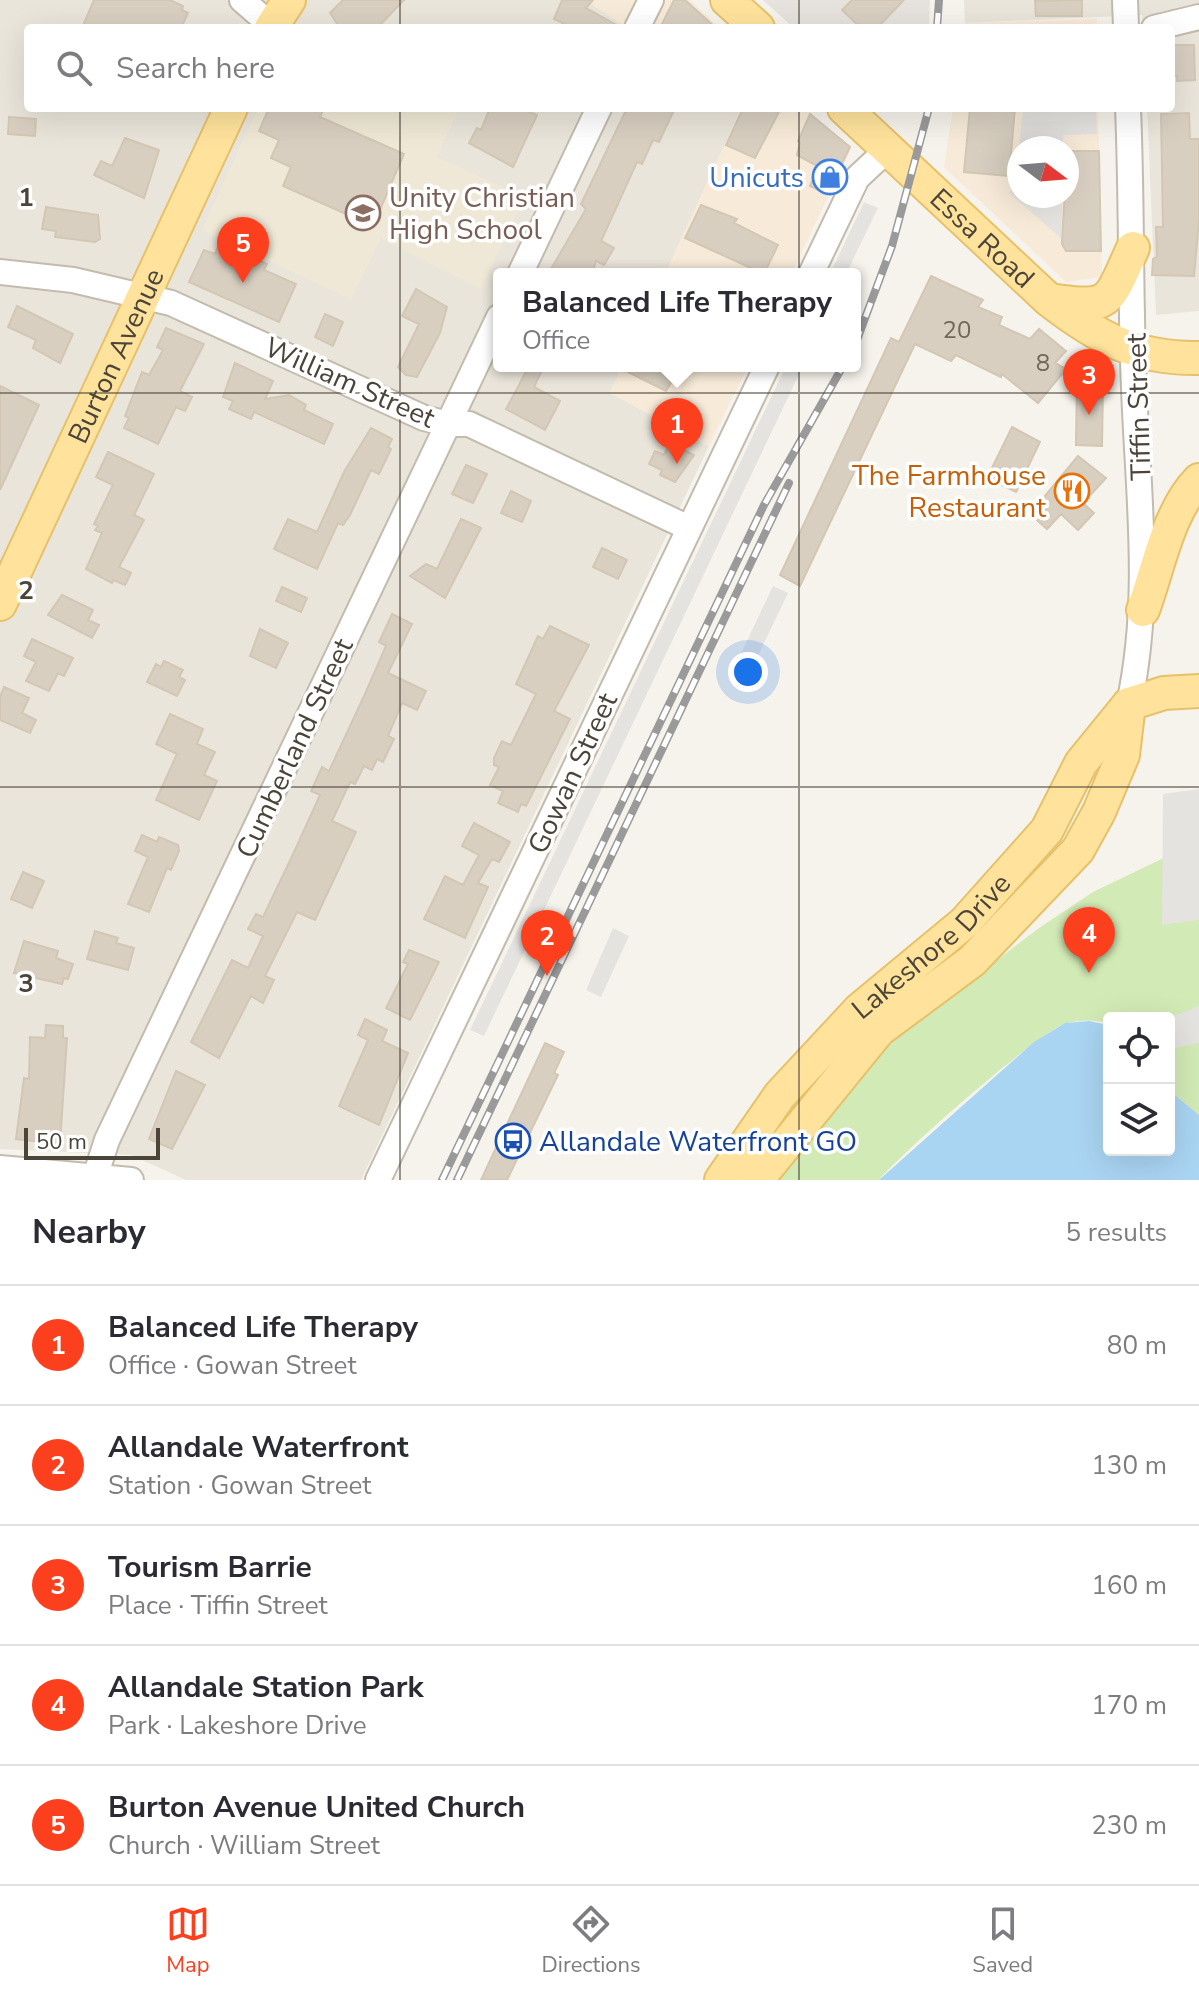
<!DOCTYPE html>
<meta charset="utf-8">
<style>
body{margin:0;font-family:"Nunito Sans",sans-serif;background:#f7f7f7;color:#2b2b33}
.controls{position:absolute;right:24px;bottom:24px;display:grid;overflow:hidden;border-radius:8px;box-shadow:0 8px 32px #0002}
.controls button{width:72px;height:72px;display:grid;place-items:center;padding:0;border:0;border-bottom:2px solid #e1e1e2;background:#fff;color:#2b2b33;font:40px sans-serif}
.compass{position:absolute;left:1007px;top:136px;width:72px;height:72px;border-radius:50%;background:#fff;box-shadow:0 8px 32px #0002;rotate:106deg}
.scale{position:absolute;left:24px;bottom:20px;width:136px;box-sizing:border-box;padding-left:8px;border:4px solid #4b4439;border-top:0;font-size:22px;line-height:28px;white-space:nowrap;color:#4b4439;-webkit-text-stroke:6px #fff;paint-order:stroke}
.you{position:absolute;left:748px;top:672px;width:28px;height:28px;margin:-20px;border:6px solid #fff;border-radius:50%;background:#1a73e8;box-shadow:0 0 0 12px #1a73e833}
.badge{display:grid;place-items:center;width:52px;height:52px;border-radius:50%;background:#fc3f1d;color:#fff;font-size:26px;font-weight:700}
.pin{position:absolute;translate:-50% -66px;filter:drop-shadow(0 2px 4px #0008)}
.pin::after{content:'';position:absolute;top:42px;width:28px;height:24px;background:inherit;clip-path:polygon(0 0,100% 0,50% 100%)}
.popup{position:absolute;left:493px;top:268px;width:368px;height:104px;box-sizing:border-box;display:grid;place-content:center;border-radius:8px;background:#fff;filter:drop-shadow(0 2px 6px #0005);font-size:26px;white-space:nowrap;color:#7c7c81}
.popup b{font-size:30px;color:#2b2b33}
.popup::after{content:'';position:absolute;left:50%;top:100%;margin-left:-16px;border:16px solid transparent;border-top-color:#fff}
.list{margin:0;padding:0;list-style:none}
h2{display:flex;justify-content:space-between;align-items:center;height:104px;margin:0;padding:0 32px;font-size:34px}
h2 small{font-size:26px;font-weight:400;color:#7c7c81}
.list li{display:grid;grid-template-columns:52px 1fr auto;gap:24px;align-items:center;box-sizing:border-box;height:120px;padding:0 32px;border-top:2px solid #e1e1e2}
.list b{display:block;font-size:30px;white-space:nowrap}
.list p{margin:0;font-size:26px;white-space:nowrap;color:#7c7c81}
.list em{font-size:26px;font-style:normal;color:#7c7c81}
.icon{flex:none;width:44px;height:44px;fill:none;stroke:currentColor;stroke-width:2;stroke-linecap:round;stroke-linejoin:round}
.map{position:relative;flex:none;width:1199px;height:1180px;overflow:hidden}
.search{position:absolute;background:#fff;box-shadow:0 8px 32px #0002;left:24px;right:24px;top:24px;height:88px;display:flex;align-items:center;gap:20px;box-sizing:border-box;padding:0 28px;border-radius:8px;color:#7c7c81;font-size:30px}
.sheet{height:704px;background:#fff}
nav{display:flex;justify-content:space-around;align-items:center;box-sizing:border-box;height:112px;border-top:2px solid #e1e1e2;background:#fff;font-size:22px;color:#7c7c81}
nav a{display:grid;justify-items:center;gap:4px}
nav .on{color:#fc3f1d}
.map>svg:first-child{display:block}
.residential{fill:#eae5da}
.commercial{fill:#f7ead8;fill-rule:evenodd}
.industrial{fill:#e6e2dd}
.education{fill:#efe8d6}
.green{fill:#d2eab5}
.parking{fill:#e5e3e0}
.water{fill:#a9d4f2}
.building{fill:#d8cfc1;stroke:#d3c7b4;stroke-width:2}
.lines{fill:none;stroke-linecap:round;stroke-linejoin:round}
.minor-casing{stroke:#c2bbae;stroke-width:28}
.major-casing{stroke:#e6c16a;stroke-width:36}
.minor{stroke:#fff;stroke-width:24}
.major{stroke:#ffe39c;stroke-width:32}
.rail-casing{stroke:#9a9a9a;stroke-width:8}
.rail{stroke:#fff;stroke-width:5;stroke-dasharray:15;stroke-linecap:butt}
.grid{fill:none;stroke:#4b4439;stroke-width:2;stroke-opacity:0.55}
.labels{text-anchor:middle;stroke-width:7;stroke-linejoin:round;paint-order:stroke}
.number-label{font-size:24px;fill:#6e675b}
.shop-label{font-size:28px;fill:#366cbe;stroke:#fff;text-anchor:end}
.education-label{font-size:28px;fill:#785e54;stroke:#fff;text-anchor:start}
.street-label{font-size:28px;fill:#4b4439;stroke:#fff}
.food-label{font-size:28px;fill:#c56008;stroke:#fff;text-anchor:end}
.transit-label{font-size:28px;fill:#164399;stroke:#fff;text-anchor:start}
.grid-label{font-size:26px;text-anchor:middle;font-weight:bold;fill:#4b4439;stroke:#fff;stroke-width:7;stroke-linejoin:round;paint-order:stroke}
</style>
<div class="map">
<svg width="1199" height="1180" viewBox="0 0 1199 1180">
<rect width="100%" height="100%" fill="#f6f3ec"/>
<path class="residential" d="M0,0H585L629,28H28V108L742,109L665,274H499V366H622L610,393L709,446L361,1180H186L131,1155L0,1149Z
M964,0H1199V311L1156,315L1147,108H1171V28H1143L1142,15L965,23Z"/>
<path class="commercial" d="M585,0H690L720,28H629Z
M1097,19V28H964L965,23Z
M741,108H806L851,149L791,274H665Z
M953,108H1098L1102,277L1066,282L944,167ZM1019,148H1067V196H1019Z
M622,366H748L709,446L610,393Z"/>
<path class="industrial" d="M763,0H930L929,28H794Z"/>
<path class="education" d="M258,108H459L437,157L525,197L481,289L381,238L351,299L202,230Z"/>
<path class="green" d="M1199,841V1115L1169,1090V1018H1109V1025C1098,1019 1079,1020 1067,1023C1041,1029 899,1155 879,1180H777L864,1062L1039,928L1093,892Z"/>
<path class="parking" d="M1023,108H1096L1097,134L1063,135V148H1019Z
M1019,152V196H1062V239L1009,193L1017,182Z
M864,202L878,208L846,274H830Z
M786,366H803L484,1036L470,1030Z
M773,586L788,593L744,685L730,677Z
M1199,789V920L1162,925L1163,794Z
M613,928L629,936L601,997L586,990Z
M1199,1006V1043L1174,1048L1169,1053V1018Z"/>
<path class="water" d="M1089,1021L1109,1025V1150H1169V1090L1199,1115V1180H879L1034,1042L1065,1023Z"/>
<path class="building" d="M94,0H170L183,6L182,10L188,13L181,28H82Z
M343,0H404L377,28H340L330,13Z
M562,0H593L586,8L622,28H573L554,19Z
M674,0H685L716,28H660Z
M852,0H904L877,28H861L842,10Z
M1082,0V16H1036L1035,1Z
M1171,45H1194L1195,80L1177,81V76H1171Z
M269,108H324L320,117L404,154L373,226L283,186L291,167L271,158L279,140L259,131Z
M490,108H521L537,115L513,167L469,143L477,128L481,130Z
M627,108H675L659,142L653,140L642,164L637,162L601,241L614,248L604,265L596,261L592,274H548L586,209L581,204Z
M743,108H781L755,158L726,145Z
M970,108H1015L1009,176L964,172Z
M1189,113L1190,139H1199V220L1194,276L1152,275L1153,259L1157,257L1156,227H1163L1161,114Z
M810,114L850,147L827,194L810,186L819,167L797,155L800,143L798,141Z
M9,117L36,119L35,136L8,134Z
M125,138L159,150L144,198L94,175L101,161L112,166Z
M1067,151H1099L1101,251H1066L1062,244Z
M701,205L737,219L734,223L778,245L764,274L685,238Z
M46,207L98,215L100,239L95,242L55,237L56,231L42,229Z
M220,242L267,264L264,270L296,284L279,322L189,282L204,250L215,254Z
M931,276L983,300L978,307L1002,317L999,325L1030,339L1039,329L1066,351L1055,363L1066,369L1038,403L1002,374L1001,377L956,355L951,361L915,344L800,586L780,575L891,338L899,342Z
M416,289L447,307L440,333L417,377L406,375L398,367L419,324L402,316Z
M17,306L73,334L60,363L33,348L36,340L8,327Z
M325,314L343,322L333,346L315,337Z
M166,328L204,344L180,391L192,397L185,411L176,407L158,444L124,428L129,418L125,416L142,372L149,375L163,350L157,347Z
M235,363L273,381L265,399L289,395L306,405L304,410L333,424L324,444L254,412L251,419L229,409L233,401L223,397Z
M529,366H544L534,387L560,401L545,430L506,409Z
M616,366H681L666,391Z
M1077,374L1103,386L1102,446L1076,445Z
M0,386L39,405L0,490Z
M1012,427L1040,442L1016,492L987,478Z
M371,428L392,439L388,447L391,449L379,474L371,470L350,515L343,525L338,523L317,569L274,549L288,519L317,532L344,472Z
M670,443L694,455L675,482L660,475L662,470L649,464L655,451L664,455Z
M108,452L154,474L134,515L144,520L119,567L131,573L125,585L113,580L112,583L86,569L102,533L95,530L98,526L94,524L113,485L96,477Z
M1078,456L1106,478L1083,503L1094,513L1078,530L1061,514L1047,529L1030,514Z
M466,465L487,474L473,503L452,494Z
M511,491L531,501L522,522L501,513Z
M461,519L481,528L445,598L410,576L426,564L437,569Z
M602,548L627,560L618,579L593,567Z
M282,587L307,598L301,612L276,601Z
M62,595L93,610L88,620L99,625L92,638L48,615Z
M392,614L412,624L388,673L426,691L417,710L402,703L388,736L394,739L383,762L377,759L372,770L364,766L355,784L350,782L332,821L356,832L315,920L297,912L265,976L274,980L263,1003L251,996L219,1058L191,1042L232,960L248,968L263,936L248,929L256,914L263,917L295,850L320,795L311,791L322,767L329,771L365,694L386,646L379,642Z
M550,626L589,645L554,711L570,719L526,806L521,804L518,812L498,803L503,791L490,785L499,767L494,765V758L502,741L511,745L536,694L516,684L538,636L543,639Z
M260,629L288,643L276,668L250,656Z
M32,639L73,658L64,676L58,673L49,691L26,681L36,662L24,656Z
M164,661L183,670L179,677L185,680L177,696L147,682L156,664L161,667Z
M4,687L29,698L22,713L36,720L30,733L0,720V697Z
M170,714L203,729L197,744L215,752L204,775L217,781L199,820L156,800L177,754L156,744Z
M474,823L510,842L499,862L492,859L478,883L488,887L465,938L424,919L445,876L463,885L479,855L462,846Z
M142,835L157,842L159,837L178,845L179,851L171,870L167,868L149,912L128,904L148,857L135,851Z
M23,872L44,881L32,908L11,899Z
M95,931L118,938L116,943L134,948L128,970L87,959Z
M24,941L58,951L56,958L73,964L68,979L64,978L62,984L14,973Z
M409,950L439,962L410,1020L386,1008L408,964L403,962Z
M365,1019L387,1030L382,1041L408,1053L379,1125L339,1106L368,1040L358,1035Z
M46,1025L63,1026V1038H67L60,1144L16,1139L24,1078L29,1079L30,1037L45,1038Z
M545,1043L564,1052L554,1073L558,1075L507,1180H481Z
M176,1071L205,1085L172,1149L149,1139Z"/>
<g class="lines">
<g class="minor-casing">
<path id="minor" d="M242,0L272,26
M1125,0L1126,28
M637,28L651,0
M1154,28L1199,17
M1128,108C1132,201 1130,295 1134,388C1138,495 1152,598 1129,704
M0,272L73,280L171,303L424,418L448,424H469L689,528
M520,274L599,108
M811,274L857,178L887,150
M0,1168L131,1180
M94,1180L107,1140L499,317
M378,1180L767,366"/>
</g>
<g class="major-casing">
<g id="major">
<path d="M727,0L758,28"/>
<path d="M271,28L289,0"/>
<path id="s1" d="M844,108L1049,300C1098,338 1136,359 1199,358"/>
<path d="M1050,300C1113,310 1108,302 1133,248"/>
<path id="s2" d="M0,604L231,108"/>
<path d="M1143,610C1158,570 1168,511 1199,480"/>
<path id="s3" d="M721,1180L780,1095L860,1009L965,922L1047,830L1081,763L1129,704L1164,693L1199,691"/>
<path d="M757,1180L879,1030L972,961L1078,850L1099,812L1123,755L1129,704"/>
</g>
</g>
<use href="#minor" class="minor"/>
<use href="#major" class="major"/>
<g class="rail-casing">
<path id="rail" d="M937,28L939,0
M855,345L892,246L929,108
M442,1180L764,505L843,366
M457,1180L789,483"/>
</g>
<use href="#rail" class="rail"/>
</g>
<path class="grid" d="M400,0V28M799,0V28M400,108V1180M799,108V1180M0,393H1199M0,787H1199"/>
<defs>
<g id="shop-ring" transform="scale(1.8)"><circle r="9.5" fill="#fff" stroke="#3f7fe0" stroke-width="1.5"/><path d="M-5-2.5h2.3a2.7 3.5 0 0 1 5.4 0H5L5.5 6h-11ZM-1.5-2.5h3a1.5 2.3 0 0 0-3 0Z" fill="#3f7fe0"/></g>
<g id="school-ring" transform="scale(1.8)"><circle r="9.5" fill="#fff" stroke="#8d6e63" stroke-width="1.5"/><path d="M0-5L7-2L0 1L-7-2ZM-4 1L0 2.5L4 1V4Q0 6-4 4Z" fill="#8d6e63"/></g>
<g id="restaurant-ring" transform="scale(1.8)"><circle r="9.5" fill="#fff" stroke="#e8710a" stroke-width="1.5"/><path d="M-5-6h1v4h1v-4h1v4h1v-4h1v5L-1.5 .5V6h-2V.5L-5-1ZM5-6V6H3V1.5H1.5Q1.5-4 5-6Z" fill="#e8710a"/></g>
<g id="bus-ring" transform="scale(1.8)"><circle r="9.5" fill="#fff" stroke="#1a4fb4" stroke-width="1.5"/><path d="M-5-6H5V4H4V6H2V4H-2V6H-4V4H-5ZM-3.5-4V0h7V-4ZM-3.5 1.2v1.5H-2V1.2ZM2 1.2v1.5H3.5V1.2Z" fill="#1a4fb4"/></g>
</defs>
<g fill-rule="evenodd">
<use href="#shop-ring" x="830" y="177"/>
<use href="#school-ring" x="363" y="213"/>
<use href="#restaurant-ring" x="1072" y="491"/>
<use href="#bus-ring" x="513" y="1141"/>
</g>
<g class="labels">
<g class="number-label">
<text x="957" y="338">20</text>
<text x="1043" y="371">8</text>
</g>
<g class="shop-label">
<text x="804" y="187">Unicuts</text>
</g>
<g class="education-label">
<text x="389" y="207">Unity Christian<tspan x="389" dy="32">High School</tspan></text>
</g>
<g class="street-label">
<text dy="10" stroke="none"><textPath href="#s1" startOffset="190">Essa Road</textPath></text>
<text dy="10" stroke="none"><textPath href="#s2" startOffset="274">Burton Avenue</textPath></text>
<text transform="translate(350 382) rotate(24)" y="10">William Street</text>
<text transform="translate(1138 407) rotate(-92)" y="10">Tiffin Street</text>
<text transform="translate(294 748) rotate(-65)" y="10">Cumberland Street</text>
<text transform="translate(572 773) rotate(-65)" y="10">Gowan Street</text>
<text dy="10" stroke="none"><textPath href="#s3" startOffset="316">Lakeshore Drive</textPath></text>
</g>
<g class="food-label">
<text x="1046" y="485">The Farmhouse<tspan x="1046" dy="32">Restaurant</tspan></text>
</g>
<g class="transit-label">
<text x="539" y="1151">Allandale Waterfront GO</text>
</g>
</g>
<g class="grid-label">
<text x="26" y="206">1</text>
<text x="26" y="599">2</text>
<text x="26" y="992">3</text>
</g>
</svg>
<div class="controls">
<button><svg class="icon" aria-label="locate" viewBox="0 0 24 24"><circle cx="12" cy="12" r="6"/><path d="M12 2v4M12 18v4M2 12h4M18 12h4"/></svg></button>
<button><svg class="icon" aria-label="layers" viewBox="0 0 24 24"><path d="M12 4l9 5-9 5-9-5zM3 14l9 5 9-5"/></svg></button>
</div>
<svg class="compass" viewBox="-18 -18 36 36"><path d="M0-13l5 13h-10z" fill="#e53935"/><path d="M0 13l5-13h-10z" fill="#7c7c81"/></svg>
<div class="scale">50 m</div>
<div class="you"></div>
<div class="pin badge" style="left:677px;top:464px">1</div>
<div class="popup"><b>Balanced Life Therapy</b>Office</div>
<div class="pin badge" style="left:547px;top:976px">2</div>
<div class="pin badge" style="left:1089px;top:415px">3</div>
<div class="pin badge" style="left:1089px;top:973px">4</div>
<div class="pin badge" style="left:243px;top:283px">5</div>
<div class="search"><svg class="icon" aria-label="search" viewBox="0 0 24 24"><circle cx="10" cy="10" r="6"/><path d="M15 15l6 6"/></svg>Search here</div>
</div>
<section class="sheet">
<h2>Nearby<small>5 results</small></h2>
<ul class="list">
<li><span class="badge">1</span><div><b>Balanced Life Therapy</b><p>Office · Gowan Street</p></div><em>80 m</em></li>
<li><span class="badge">2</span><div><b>Allandale Waterfront</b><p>Station · Gowan Street</p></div><em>130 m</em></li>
<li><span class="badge">3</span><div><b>Tourism Barrie</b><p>Place · Tiffin Street</p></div><em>160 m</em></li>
<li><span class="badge">4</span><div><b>Allandale Station Park</b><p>Park · Lakeshore Drive</p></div><em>170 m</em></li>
<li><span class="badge">5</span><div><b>Burton Avenue United Church</b><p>Church · William Street</p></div><em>230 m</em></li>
</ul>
</section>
<nav>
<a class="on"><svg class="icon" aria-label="map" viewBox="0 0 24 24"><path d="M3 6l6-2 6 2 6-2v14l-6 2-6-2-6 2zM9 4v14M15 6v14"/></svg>Map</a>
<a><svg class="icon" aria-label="directions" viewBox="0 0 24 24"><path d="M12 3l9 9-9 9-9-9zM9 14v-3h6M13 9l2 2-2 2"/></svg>Directions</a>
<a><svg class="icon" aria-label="saved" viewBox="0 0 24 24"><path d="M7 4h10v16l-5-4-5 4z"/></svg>Saved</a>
</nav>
